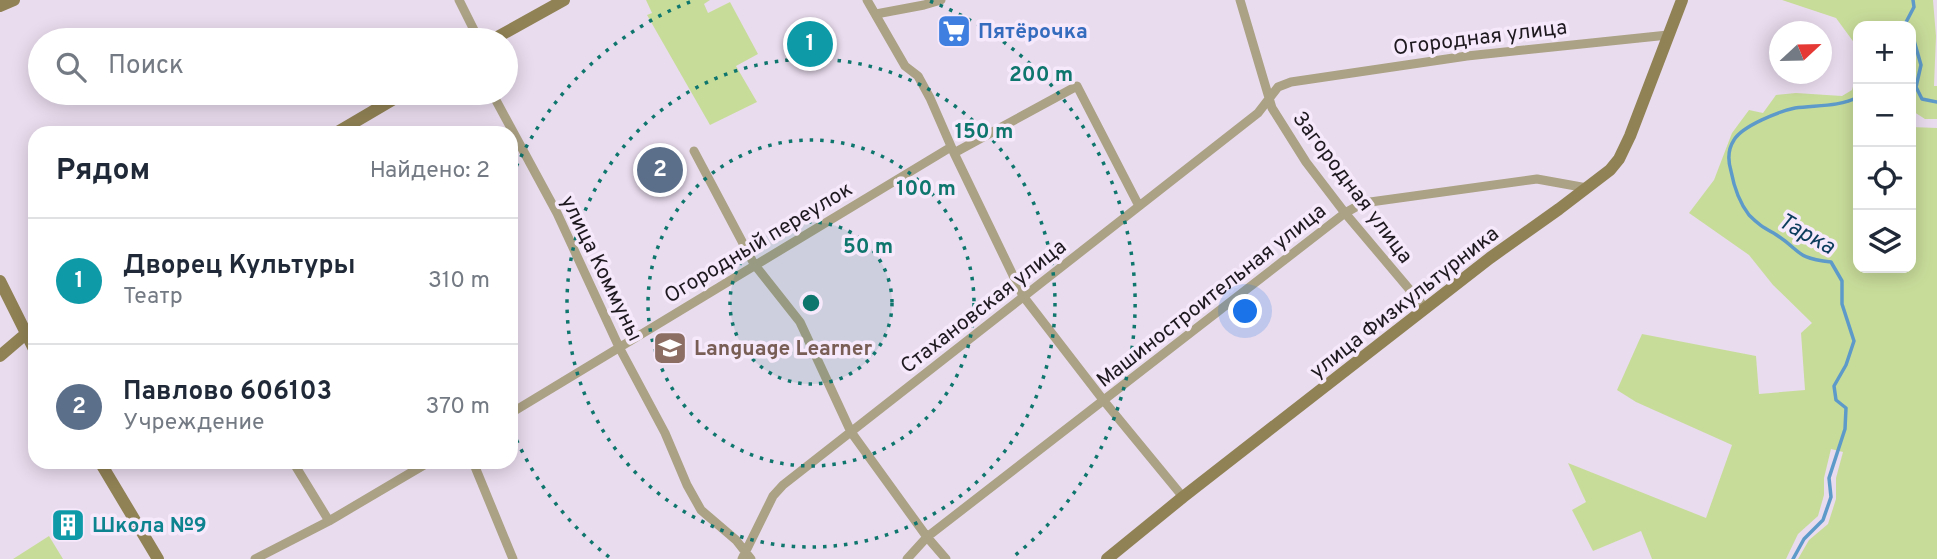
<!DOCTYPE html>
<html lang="ru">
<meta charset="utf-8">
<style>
body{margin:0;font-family:Overpass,sans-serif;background:#f6f6f7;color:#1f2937}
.controls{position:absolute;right:21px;top:21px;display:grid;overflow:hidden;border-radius:14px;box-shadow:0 4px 18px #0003}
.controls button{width:63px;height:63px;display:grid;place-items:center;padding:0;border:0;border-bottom:2px solid #e0e1e3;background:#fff;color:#1f2937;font:35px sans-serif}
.compass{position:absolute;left:1769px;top:21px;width:63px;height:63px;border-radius:50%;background:#fff;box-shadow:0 4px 18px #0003;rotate:68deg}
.you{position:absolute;left:1246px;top:312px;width:24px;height:24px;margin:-18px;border:5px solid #fff;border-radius:50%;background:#1a73e8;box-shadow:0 0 0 10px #1a73e833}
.badge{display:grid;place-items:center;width:46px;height:46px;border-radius:50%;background:#a81222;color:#fff;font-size:23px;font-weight:700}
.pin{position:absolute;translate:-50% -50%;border:4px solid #fff;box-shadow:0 2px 7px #0006}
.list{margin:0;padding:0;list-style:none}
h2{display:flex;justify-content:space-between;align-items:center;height:91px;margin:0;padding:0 28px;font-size:30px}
h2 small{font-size:23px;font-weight:400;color:#747a83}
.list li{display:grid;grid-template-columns:46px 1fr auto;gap:21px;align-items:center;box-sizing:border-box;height:126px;padding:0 28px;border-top:2px solid #e0e1e3}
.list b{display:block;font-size:26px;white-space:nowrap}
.list p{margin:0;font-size:23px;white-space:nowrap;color:#747a83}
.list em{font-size:23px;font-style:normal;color:#747a83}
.icon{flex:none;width:38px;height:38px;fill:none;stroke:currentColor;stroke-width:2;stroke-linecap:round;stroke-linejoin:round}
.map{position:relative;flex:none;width:1937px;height:559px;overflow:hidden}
.search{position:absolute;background:#fff;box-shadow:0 4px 18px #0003;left:28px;top:28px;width:490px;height:77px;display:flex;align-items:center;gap:18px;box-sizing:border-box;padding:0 24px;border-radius:38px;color:#747a83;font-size:26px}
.panel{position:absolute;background:#fff;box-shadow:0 4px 18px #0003;left:28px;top:126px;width:490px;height:343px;border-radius:21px}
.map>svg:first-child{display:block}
.green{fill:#c8dc9a}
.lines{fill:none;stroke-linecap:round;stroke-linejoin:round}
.stream{stroke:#5d9aca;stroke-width:3.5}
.street{stroke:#aba184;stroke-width:9}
.secondary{stroke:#918255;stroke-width:12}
.ring{fill:none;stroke:#0f766e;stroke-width:3.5;stroke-dasharray:3.5 7}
.labels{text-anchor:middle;stroke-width:7;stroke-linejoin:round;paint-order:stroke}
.shop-label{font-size:21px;font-weight:bold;fill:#366cbe;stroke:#f7e9fc;text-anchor:start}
.street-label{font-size:21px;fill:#1d191f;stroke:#f7e9fc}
.education-label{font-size:21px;font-weight:bold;fill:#785e54;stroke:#f7e9fc;text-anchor:start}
.culture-label{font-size:21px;font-weight:bold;fill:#0d838f;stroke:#f7e9fc;text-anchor:start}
.water-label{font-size:23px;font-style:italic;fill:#0b3c5c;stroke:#f7e9fc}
.centre{fill:#0f766e;stroke:#f7e9fc;stroke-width:3.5}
.ring-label{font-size:21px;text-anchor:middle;font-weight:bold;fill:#0f766e;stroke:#f7e9fc;stroke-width:7;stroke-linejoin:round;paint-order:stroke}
</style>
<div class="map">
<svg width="1937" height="559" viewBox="0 0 1937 559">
<rect width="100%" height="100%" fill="#e9dcee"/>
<path class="green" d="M646,0H710L704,4L708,13L730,2L758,54L736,66L757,102L710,125L647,15L652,13Z
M1782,0H1933L1936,36L1934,86H1937V119H1925L1911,110V26H1858V48L1836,18Z
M1858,69V268H1911V127L1937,128V559H1798L1809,540L1828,524L1836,499V478L1843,452L1831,449L1824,478V495L1818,516L1798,534L1786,559H1652L1641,531L1593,551L1572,510L1586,502L1568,463L1706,518L1732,445L1636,402L1617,390L1642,334L1756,356L1759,394L1805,390L1801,333L1812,323L1773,285L1749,255L1689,213L1714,180L1732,133L1749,110L1763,113L1776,95L1796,93L1842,96L1852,90Z
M49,536L63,559H13Z"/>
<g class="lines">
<path class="stream" d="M1904,26L1914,7L1913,0
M1911,30L1921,65L1916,87L1922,99L1937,102
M1793,559L1804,539L1823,520L1831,497L1829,478L1845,429L1846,408L1836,400L1834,386L1846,365L1854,341L1842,304V281L1831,262C1794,258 1802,251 1775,234C1763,227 1759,225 1749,215C1739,202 1734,187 1731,171C1728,161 1728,149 1734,140C1742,126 1780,111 1795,108C1817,105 1839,107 1858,97"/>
<path class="street" d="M459,0L479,40
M867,0L905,66L918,76L930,98L954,153L1023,296L1104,401L1183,497
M1240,0L1272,108L1306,162L1345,213L1426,309
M876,14L924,5L941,0
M492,93L557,213L619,347L665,433L687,485L701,510L736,540L751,559
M694,151L754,264L800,322L851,432L927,537L946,559
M954,153L1077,86L1139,206
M511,413L951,147
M293,462L329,521
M473,462L513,559
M255,559L329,521L429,462
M742,559L773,496L783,485L1258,113L1278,87L1291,82L1467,56L1668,35
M907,559L927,537L1345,213L1363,203L1537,179L1587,188"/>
<path class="secondary" d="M0,6L14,0
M492,40L564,0
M336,133L404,93
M0,281L35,351
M0,356L35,326
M100,462L158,559
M1107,559L1183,497L1490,258L1559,209L1610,170L1619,159L1630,136L1682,0"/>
</g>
<circle cx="811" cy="303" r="81" fill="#0f766e" fill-opacity=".12"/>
<g class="ring">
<circle cx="811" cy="303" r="81"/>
<circle cx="811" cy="303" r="163"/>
<circle cx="811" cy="303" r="244"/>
<path d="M609 557A325 325 0 0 1 512 430M512 176A325 325 0 0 1 692 1M930 1A325 325 0 0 1 1013 557"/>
</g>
<defs>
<g id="supermarket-square" transform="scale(1.75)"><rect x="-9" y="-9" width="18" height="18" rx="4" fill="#3f7fe0" stroke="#f7e9fc"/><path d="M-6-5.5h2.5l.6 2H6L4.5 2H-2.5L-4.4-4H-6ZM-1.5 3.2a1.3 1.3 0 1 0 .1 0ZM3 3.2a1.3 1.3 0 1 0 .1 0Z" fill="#fff"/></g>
<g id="school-square" transform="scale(1.75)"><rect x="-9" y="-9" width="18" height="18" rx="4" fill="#8d6e63" stroke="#f7e9fc"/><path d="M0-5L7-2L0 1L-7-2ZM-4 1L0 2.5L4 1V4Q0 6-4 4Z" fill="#fff"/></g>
<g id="building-square" transform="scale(1.75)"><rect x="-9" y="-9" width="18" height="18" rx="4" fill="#0f9aa8" stroke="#f7e9fc"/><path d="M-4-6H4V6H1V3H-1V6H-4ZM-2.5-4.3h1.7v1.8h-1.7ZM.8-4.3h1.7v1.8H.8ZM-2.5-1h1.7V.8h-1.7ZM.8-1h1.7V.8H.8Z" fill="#fff"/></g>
</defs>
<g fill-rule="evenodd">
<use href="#supermarket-square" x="954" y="31"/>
<use href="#school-square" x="670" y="348"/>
<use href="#building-square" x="68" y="525"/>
</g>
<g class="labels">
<g class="shop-label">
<text x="978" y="38">Пятёрочка</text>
</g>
<g class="street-label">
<text transform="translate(1480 37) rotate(-7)" y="7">Огородная улица</text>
<text transform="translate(1353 187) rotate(53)" y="7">Загородная улица</text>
<text transform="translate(758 242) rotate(-31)" y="7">Огородный переулок</text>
<text transform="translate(602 268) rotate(64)" y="7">улица Коммуны</text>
<text transform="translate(1211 295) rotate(-38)" y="7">Машиностроительная улица</text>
<text transform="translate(1404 302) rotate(-38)" y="7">улица Физкультурника</text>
<text transform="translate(983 306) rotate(-38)" y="7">Стахановская улица</text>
</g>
<g class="education-label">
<text x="694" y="355">Language Learner</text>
</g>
<g class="culture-label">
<text x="92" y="532">Школа №9</text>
</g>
<g class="water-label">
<text transform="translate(1807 233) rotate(29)" y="8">Тарка</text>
</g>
</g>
<circle cx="811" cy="303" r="10" class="centre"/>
<g class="ring-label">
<text x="1041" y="81">200 m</text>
<text x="984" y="138">150 m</text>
<text x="926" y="195">100 m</text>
<text x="868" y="253">50 m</text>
</g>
</svg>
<div class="controls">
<button>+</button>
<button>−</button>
<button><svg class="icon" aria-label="locate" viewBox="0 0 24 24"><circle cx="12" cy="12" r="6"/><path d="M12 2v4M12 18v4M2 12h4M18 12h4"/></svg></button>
<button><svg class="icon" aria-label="layers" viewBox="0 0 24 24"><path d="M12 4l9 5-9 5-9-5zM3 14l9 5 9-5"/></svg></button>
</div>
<svg class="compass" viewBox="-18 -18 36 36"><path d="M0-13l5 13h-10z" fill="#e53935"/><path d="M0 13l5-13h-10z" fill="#747a83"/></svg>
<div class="you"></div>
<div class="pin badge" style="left:810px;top:44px;background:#0f9aa8">1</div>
<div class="pin badge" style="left:660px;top:170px;background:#5c6f8a">2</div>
<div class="search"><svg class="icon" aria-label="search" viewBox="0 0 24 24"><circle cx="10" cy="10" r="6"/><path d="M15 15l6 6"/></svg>Поиск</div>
<section class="panel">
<h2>Рядом<small>Найдено: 2</small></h2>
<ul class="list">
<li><span class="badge" style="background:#0f9aa8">1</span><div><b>Дворец Культуры</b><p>Театр</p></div><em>310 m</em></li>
<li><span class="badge" style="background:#5c6f8a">2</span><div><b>Павлово 606103</b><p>Учреждение</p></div><em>370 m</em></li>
</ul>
</section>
</div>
